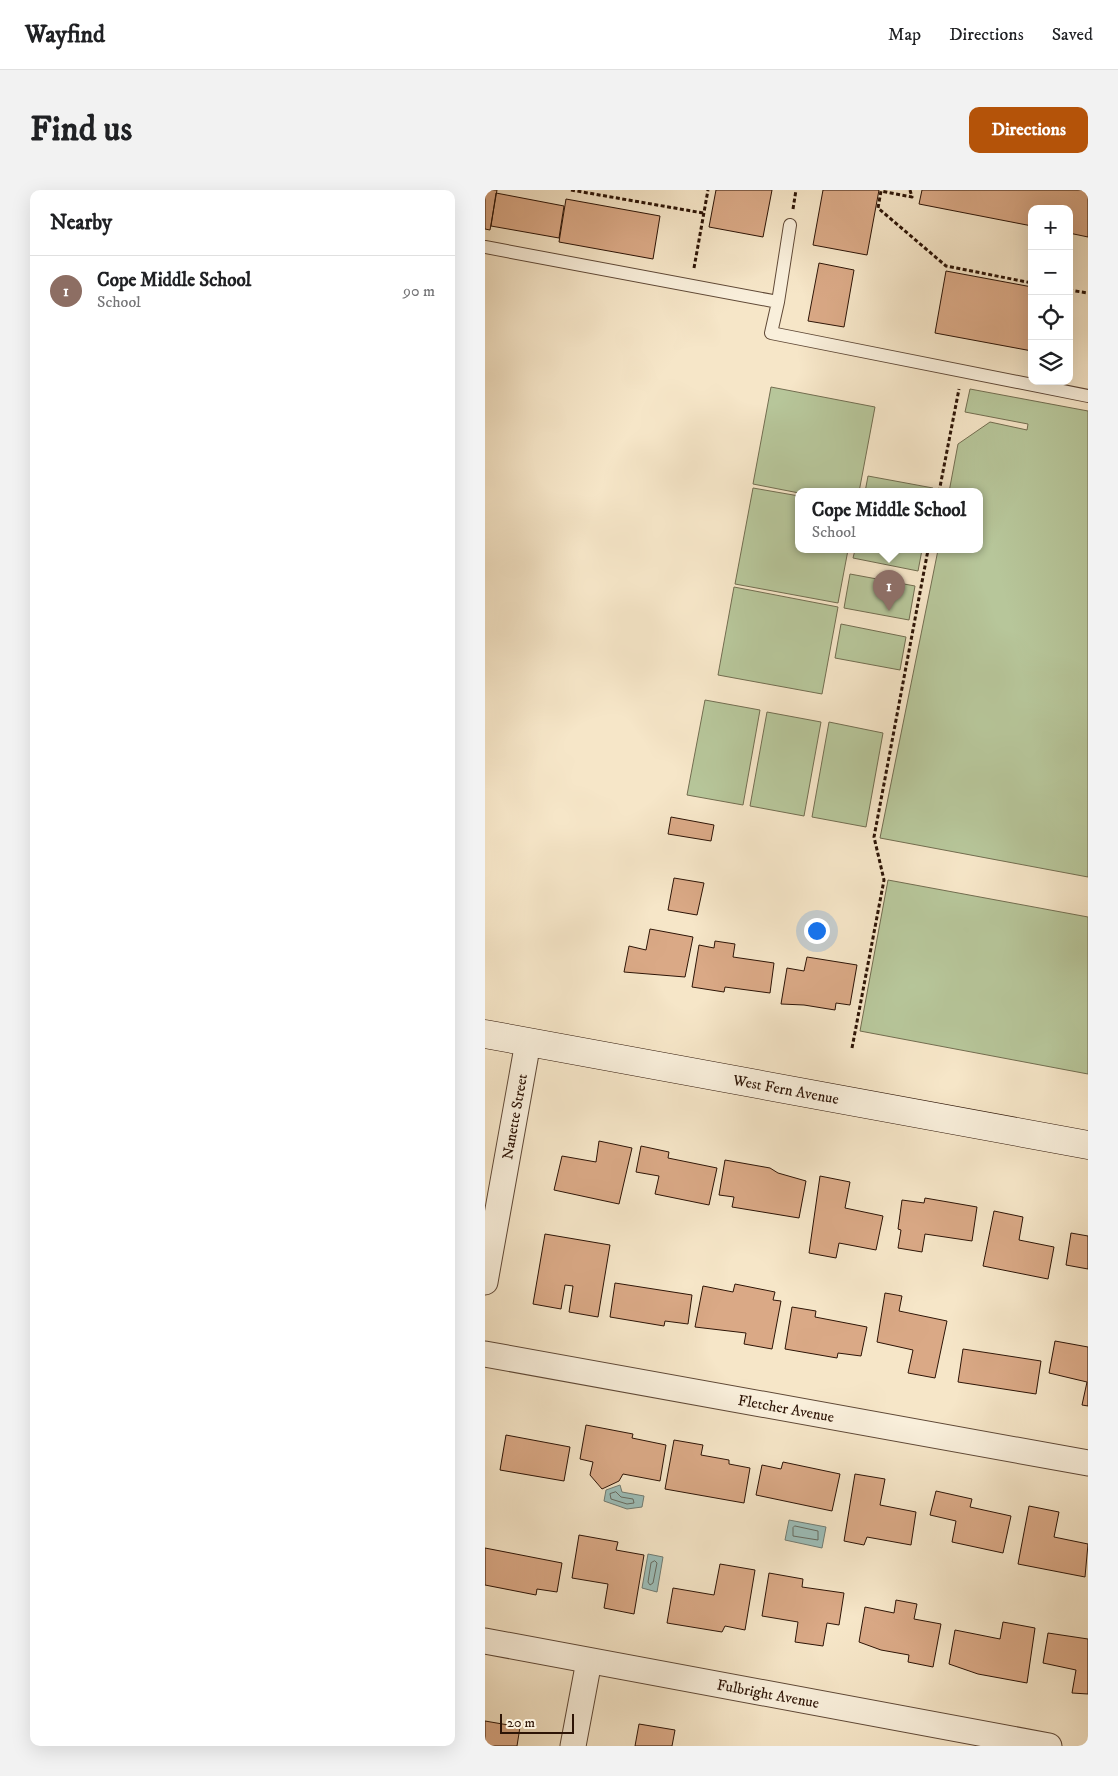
<!DOCTYPE html>
<meta charset="utf-8">
<style>
body{margin:0;font-family:"IM FELL DW Pica",serif;background:#f2f2f2;color:#202124}
.controls{position:absolute;right:15px;top:15px;display:grid;overflow:hidden;border-radius:10px;box-shadow:0 5px 20px #0002}
.controls button{width:45px;height:45px;display:grid;place-items:center;padding:0;border:0;border-bottom:1px solid #e0e0e0;background:#fff;color:#202124;font:25px sans-serif}
.scale{position:absolute;left:15px;bottom:12px;width:74px;box-sizing:border-box;padding-left:5px;border:2px solid #2d1406;border-top:0;font-size:14px;line-height:18px;white-space:nowrap;color:#2d1406;-webkit-text-stroke:4px #f9efdb;paint-order:stroke}
.you{position:absolute;left:331px;top:740px;width:18px;height:18px;margin:-12px;border:4px solid #fff;border-radius:50%;background:#1a73e8;box-shadow:0 0 0 8px #1a73e833}
.badge{display:grid;place-items:center;width:32px;height:32px;border-radius:50%;background:#b45309;color:#fff;font-size:16px;font-weight:700}
.pin{position:absolute;translate:-50% -41px;filter:drop-shadow(0 1px 2px #0008)}
.pin::after{content:'';position:absolute;top:26px;width:18px;height:15px;background:inherit;clip-path:polygon(0 0,100% 0,50% 100%)}
.popup{position:absolute;left:310px;top:298px;width:188px;height:65px;box-sizing:border-box;display:grid;place-content:center;border-radius:10px;background:#fff;filter:drop-shadow(0 1px 4px #0005);font-size:16px;white-space:nowrap;color:#757577}
.popup b{font-size:19px;color:#202124}
.popup::after{content:'';position:absolute;left:50%;top:100%;margin-left:-10px;border:10px solid transparent;border-top-color:#fff}
.list{margin:0;padding:0;list-style:none}
h2{display:flex;justify-content:space-between;align-items:center;height:65px;margin:0;padding:0 20px;font-size:21px}
h2 small{font-size:16px;font-weight:400;color:#757577}
.list li{display:grid;grid-template-columns:32px 1fr auto;gap:15px;align-items:center;box-sizing:border-box;height:70px;padding:0 20px;border-top:1px solid #e0e0e0}
.list b{display:block;font-size:19px;white-space:nowrap}
.list p{margin:0;font-size:16px;white-space:nowrap;color:#757577}
.list em{font-size:16px;font-style:normal;color:#757577}
.icon{flex:none;width:28px;height:28px;fill:none;stroke:currentColor;stroke-width:2;stroke-linecap:round;stroke-linejoin:round}
.map{position:relative;flex:none;width:603px;height:1556px;overflow:hidden;border-radius:10px}
header{display:flex;align-items:center;gap:30px;box-sizing:border-box;height:70px;padding:0 25px;background:#fff;border-bottom:1px solid #e0e0e0}
header strong{font-size:24px}
nav{display:flex;gap:28px;margin-inline-start:auto;font-size:18px}
.intro{display:flex;align-items:center;justify-content:space-between;box-sizing:border-box;height:120px;padding:0 30px}
h1{margin:0;font-size:35px}
.button{padding:12px 22px;border-radius:10px;background:#b45309;color:#fff;font-size:18px;font-weight:700}
main{display:flex;gap:30px;padding:0 30px}
aside{flex:1;background:#fff;border-radius:10px;box-shadow:0 5px 20px #0002}
.map>svg:first-child{display:block}
.green{fill:#b7c69a;stroke:#726d50}
.water{fill:#9dbfba;stroke:#707b72}
.lines{fill:none;stroke-linecap:round;stroke-linejoin:round}
.shore{stroke:#656a60;stroke-width:1}
.building{fill:#daa986;stroke:#2d1406}
.lane-casing{stroke:#5f4836;stroke-width:14}
.street-casing{stroke:#5f4836;stroke-width:27}
.secondary-casing{stroke:#2d1406;stroke-width:29}
.path{stroke:#2d1406;stroke-width:3;stroke-dasharray:4 2.5;stroke-linecap:butt}
.lane{stroke:#f9efdb;stroke-width:12}
.street{stroke:#f9efdb;stroke-width:25}
.secondary{stroke:#f9efdb;stroke-width:28}
.labels{text-anchor:middle;stroke-width:4;stroke-linejoin:round;paint-order:stroke}
.street-label{font-size:15px;fill:#2d1406;stroke:#f9efdb}
</style>
<header>
<strong>Wayfind</strong>
<nav><a>Map</a><a>Directions</a><a>Saved</a></nav>
</header>
<div class="intro"><h1>Find us</h1><a class="button">Directions</a></div>
<main>
<aside>
<h2>Nearby<small></small></h2>
<ul class="list">
<li><span class="badge" style="background:#8d6e63">1</span><div><b>Cope Middle School</b><p>School</p></div><em>90 m</em></li>
</ul>
</aside>
<div class="map">
<svg width="603" height="1556" viewBox="0 0 603 1556">
<rect width="100%" height="100%" fill="#f6e6c8"/>
<filter id="stains"><feTurbulence type="fractalNoise" baseFrequency=".004" numOctaves="4"/><feColorMatrix values="0 0 0 0 .2 0 0 0 0 .09 0 0 0 0 .02 0 0 0 .5 -.17"/></filter>
<radialGradient id="worn" r=".72"><stop offset=".6" stop-color="#630" stop-opacity="0"/><stop offset="1" stop-color="#630" stop-opacity=".3"/></radialGradient>
<path class="green" d="M286,197L390,217L374,302L314,303L268,294Z
M485,199L603,221V687L395,648L453,360H494V302H464L473,254L505,232L542,240L543,234L480,222Z
M383,286L448,298L447,302H380Z
M268,298L314,306V360H363L353,413L250,394Z
M370,360H437L433,381L368,368Z
M365,384L430,396L424,430L359,418Z
M249,397L353,417L337,504L233,485Z
M356,434L421,447L415,480L350,468Z
M220,510L275,520L258,615L202,605Z
M282,522L336,532L319,626L265,616Z
M344,532L398,543L381,637L327,627Z
M403,690L603,727V884L375,841Z"/>
<path class="water" d="M135,1295L137,1302L159,1306L157,1317L142,1319L119,1311L121,1300Z
M304,1330L341,1337L337,1358L300,1350Z
M163,1364L178,1367L172,1402L157,1398Z"/>
<g class="lines">
<path class="shore" d="M131,1302L136,1307L148,1309L149,1313L142,1314L126,1309L125,1304Z
M310,1336L333,1341V1350L308,1346V1338Z
M170,1371L172,1373L168,1393L165,1395L163,1392L166,1373Z"/>
</g>
<path class="building" d="M0,0H12L5,40L0,39Z
M231,0H287L278,47L224,37Z
M338,0H394L382,65L328,55Z
M437,0H603V47L584,43V19H547V36L434,14Z
M11,3L79,16L74,48L6,36Z
M81,9L175,26L168,69L74,52Z
M334,73L369,80L359,137L323,131Z
M461,81L547,97V161L450,143Z
M186,627L229,635L226,651L183,644Z
M189,688L219,693L212,725L183,720Z
M165,739L208,747L200,787L139,782L144,756L161,760Z
M230,751L250,754L248,767L289,773L285,803L240,797L239,802L207,797L214,755L229,758Z
M322,767L372,775L365,815L351,813L350,820L319,815L296,814L302,778L319,781Z
M114,951L147,958L134,1014L69,1000L77,966L111,972Z
M156,956L184,962L183,968L232,978L224,1015L170,1004L174,986L151,982Z
M240,970L285,978L293,983L321,991L314,1028L247,1017L249,1007L234,1005Z
M335,986L365,992L360,1018L398,1026L391,1060L354,1053L351,1068L324,1063Z
M440,1008L492,1017L487,1051L440,1044L437,1062L413,1058L416,1040L413,1039L417,1010L439,1013Z
M509,1021L538,1027L534,1050L569,1057L563,1089L498,1076Z
M586,1043L603,1046V1079L581,1075Z
M60,1044L125,1055L113,1127L84,1122L88,1096L80,1095L76,1119L48,1114Z
M130,1093L207,1105L203,1134L180,1131L179,1136L125,1127Z
M250,1094L290,1102L288,1110L296,1111L287,1159L259,1154L261,1143L210,1137L218,1096L248,1102Z
M400,1103L417,1106L414,1121L462,1131L450,1188L423,1183L428,1160L392,1152Z
M307,1117L331,1121L330,1127L382,1137L376,1166L353,1163L352,1168L300,1159Z
M570,1151L603,1157V1216L597,1215L602,1192L564,1183Z
M478,1159L556,1171L551,1204L473,1192Z
M101,1235L148,1244L147,1248L181,1255L175,1291L138,1284L134,1291L117,1299L105,1285L108,1272L95,1269Z
M21,1245L85,1257L79,1291L15,1280Z
M189,1250L218,1255L216,1265L244,1270V1274L265,1278L259,1313L180,1299Z
M298,1272L355,1284L347,1321L271,1305L277,1275L296,1279Z
M370,1284L400,1289L395,1315L431,1322L426,1355L382,1347L379,1355L359,1351Z
M451,1301L487,1309L485,1317L526,1326L518,1363L467,1352L471,1331L445,1325Z
M544,1316L574,1322L569,1347L603,1354L600,1387L533,1374Z
M94,1345L133,1352L131,1360L159,1365L149,1424L119,1418L123,1394L87,1388Z
M0,1358L77,1373L72,1402L52,1399L51,1405L0,1395Z
M235,1374L270,1380L260,1440L240,1436L237,1442L182,1433L188,1398L229,1405Z
M284,1383L318,1389L317,1397L359,1403L354,1435L342,1433L338,1456L310,1452L313,1432L277,1426Z
M411,1410L432,1414L429,1429L456,1434L448,1477L423,1472L424,1465L396,1460L374,1452L380,1417L409,1423Z
M518,1432L550,1438L542,1493L493,1484L464,1474L470,1440L515,1449Z
M563,1443L603,1449V1504L587,1503L591,1480L558,1473Z
M0,1531L35,1537L32,1556H0Z
M154,1534L190,1540L187,1556H150Z"/>
<g class="lines">
<g class="lane-casing">
<path id="lane" d="M0,57L293,112L286,143L603,206
M293,112L305,35"/>
</g>
<g class="street-casing">
<g id="street">
<path id="s1" d="M0,1092L43,852"/>
<path id="s2" d="M0,1164L603,1273"/>
<path id="s3" d="M0,1451L564,1556"/>
<path d="M88,1556L104,1471"/>
</g>
</g>
<g class="secondary-casing">
<g id="secondary">
<path id="s4" d="M0,844L603,955"/>
</g>
</g>
<path class="path" d="M86,0L218,23
M425,0L427,7L396,1L393,18L461,76L547,93
M308,19L311,0
M209,78L223,0
M584,100L603,103
M454,302L474,199
M367,858L399,690L389,647L443,360"/>
<use href="#lane" class="lane"/>
<use href="#street" class="street"/>
<use href="#secondary" class="secondary"/>
</g>
<g class="labels">
<g class="street-label">
<text dy="5" stroke="none"><textPath href="#s4" startOffset="306">West Fern Avenue</textPath></text>
<text dy="5" stroke="none"><textPath href="#s1" startOffset="168">Nanette Street</textPath></text>
<text dy="5" stroke="none"><textPath href="#s2" startOffset="306">Fletcher Avenue</textPath></text>
<text dy="5" stroke="none"><textPath href="#s3" startOffset="288">Fulbright Avenue</textPath></text>
</g>
</g>
<rect width="100%" height="100%" filter="url(#stains)"/>
<rect width="100%" height="100%" fill="url(#worn)"/>
</svg>
<div class="controls">
<button>+</button>
<button>−</button>
<button><svg class="icon" aria-label="locate" viewBox="0 0 24 24"><circle cx="12" cy="12" r="6"/><path d="M12 2v4M12 18v4M2 12h4M18 12h4"/></svg></button>
<button><svg class="icon" aria-label="layers" viewBox="0 0 24 24"><path d="M12 4l9 5-9 5-9-5zM3 14l9 5 9-5"/></svg></button>
</div>
<div class="scale">20 m</div>
<div class="you"></div>
<div class="pin badge" style="left:404px;top:421px;background:#8d6e63">1</div>
<div class="popup"><b>Cope Middle School</b>School</div>
</div>
</main>
